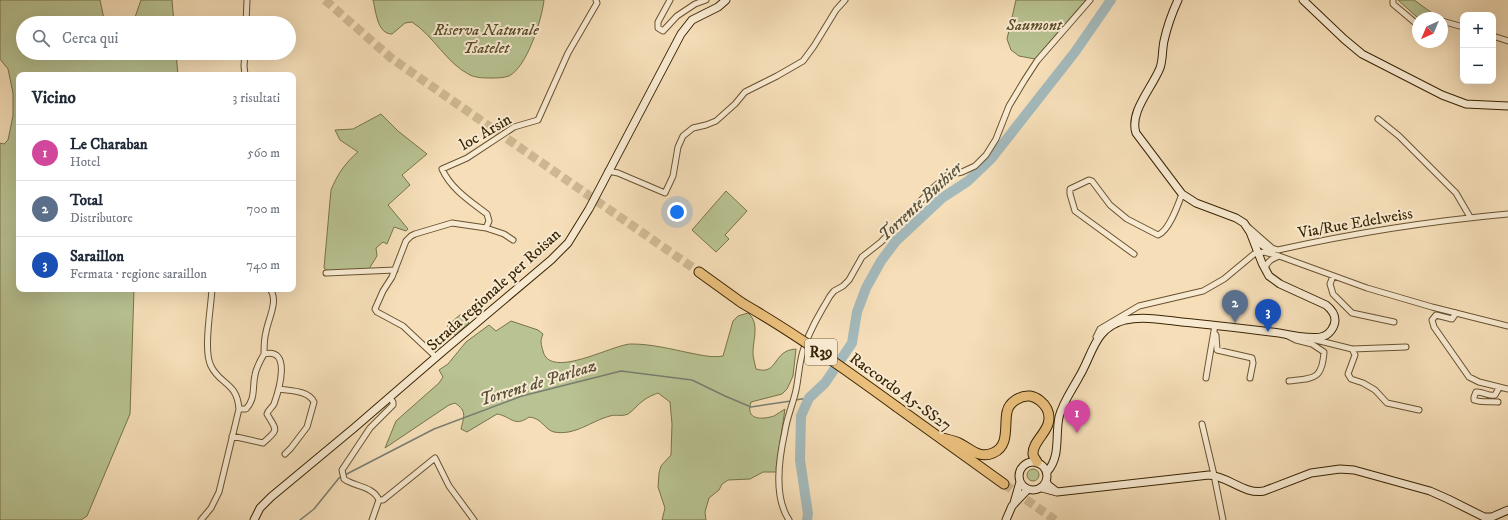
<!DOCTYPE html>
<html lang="it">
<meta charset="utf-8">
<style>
body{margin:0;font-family:"IM FELL DW Pica",serif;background:#f6f6f7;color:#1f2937}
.controls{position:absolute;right:12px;top:12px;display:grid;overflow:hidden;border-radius:8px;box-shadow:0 4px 16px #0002}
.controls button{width:36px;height:36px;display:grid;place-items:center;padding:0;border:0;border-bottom:1px solid #e0e1e3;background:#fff;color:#1f2937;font:20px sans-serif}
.compass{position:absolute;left:1412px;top:12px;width:36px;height:36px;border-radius:50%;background:#fff;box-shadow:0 4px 16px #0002;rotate:224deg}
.you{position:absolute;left:677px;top:212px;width:14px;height:14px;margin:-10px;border:3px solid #fff;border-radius:50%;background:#1a73e8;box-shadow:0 0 0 6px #1a73e833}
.badge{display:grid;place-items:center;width:26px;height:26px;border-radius:50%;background:#8f2418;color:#fff;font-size:13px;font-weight:700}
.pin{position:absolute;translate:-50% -33px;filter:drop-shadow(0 1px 2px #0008)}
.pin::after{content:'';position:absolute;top:21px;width:14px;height:12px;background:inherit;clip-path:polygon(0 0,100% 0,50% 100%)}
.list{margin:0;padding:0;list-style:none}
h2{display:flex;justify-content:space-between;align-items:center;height:52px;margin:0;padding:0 16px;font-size:17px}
h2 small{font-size:13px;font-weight:400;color:#747a83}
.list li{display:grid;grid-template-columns:26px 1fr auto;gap:12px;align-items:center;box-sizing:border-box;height:56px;padding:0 16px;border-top:1px solid #e0e1e3}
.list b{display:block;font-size:15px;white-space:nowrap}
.list p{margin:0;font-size:13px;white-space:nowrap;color:#747a83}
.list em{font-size:13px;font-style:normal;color:#747a83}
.icon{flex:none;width:22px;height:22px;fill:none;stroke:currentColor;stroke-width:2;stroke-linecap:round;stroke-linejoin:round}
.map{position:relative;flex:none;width:1508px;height:520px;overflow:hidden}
.search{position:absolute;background:#fff;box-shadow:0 4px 16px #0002;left:16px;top:16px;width:280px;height:44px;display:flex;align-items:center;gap:10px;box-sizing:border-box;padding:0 14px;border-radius:22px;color:#747a83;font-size:15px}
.panel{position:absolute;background:#fff;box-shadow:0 4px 16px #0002;left:16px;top:72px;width:280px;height:220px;border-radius:8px}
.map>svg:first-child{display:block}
.green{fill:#b8c292;stroke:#78734a}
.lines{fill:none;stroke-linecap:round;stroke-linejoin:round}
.stream{stroke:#797d71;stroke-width:1.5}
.river{stroke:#a3b9bb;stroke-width:10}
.highway-tunnel{stroke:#cfb994;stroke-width:9;stroke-dasharray:9 4.5;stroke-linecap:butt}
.street-casing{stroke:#685230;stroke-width:7}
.secondary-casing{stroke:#392403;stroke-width:9}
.highway-casing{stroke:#392403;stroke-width:11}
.street{stroke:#f8ead1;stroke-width:5}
.secondary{stroke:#f8ead1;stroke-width:7}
.highway{stroke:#eabf7c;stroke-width:9}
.highway-bridge-casing{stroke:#392403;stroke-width:11;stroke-linecap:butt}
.highway-bridge{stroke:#eabf7c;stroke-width:9}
.labels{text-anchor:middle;stroke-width:4;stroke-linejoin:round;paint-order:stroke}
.shield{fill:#f8ead1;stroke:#725f41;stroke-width:1}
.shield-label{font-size:15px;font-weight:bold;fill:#392403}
.park-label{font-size:16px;font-style:italic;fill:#594c27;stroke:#f8ead1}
.street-label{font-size:16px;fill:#392403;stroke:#f8ead1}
.water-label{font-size:17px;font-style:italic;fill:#59513a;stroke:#f8ead1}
</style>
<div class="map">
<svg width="1508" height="520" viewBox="0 0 1508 520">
<rect width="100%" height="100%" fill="#f5deb8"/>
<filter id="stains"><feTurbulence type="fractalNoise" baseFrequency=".005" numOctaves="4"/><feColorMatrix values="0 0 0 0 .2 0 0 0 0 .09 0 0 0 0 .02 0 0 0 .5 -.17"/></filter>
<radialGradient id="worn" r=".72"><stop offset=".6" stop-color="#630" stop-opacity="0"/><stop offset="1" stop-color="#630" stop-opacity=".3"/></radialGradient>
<path class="green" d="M0,0H100L104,19L112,23H23V53H176L178,75H19V289H134L130,414L87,516L81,520H0V143L4,144L8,140L13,116V93L8,69L0,59Z
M141,0H172L174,23H133Z
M373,0H544C542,19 527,67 509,76C503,78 497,78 491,78C484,78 477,78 470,75C446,63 434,36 412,22L405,23L392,34C377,34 376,11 373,0Z
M1016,0H1086L1035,59L1019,56L1011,50L1007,39Z
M1398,0H1414L1432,13L1429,18H1418Z
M381,114L398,131L427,154L402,175L410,185L388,205L408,229L406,231L394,227L387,244L383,242L376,248L377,256L369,269L329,272L324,268L331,190C337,175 345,163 358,152L340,140L335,130L353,129Z
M726,191L747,211L725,235L729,239L716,252L692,230Z
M748,313C760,323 753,339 753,353C753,358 755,364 756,369C779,376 772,350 796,349L793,376L787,389L782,394L751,402C745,420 761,420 774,416C778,414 781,411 785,409L776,469L777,472H763L750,479L728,480L722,484L719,490L709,498L705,512L706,520H662L665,508L658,487L659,473L661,466L671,455L672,424L670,402L658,393C653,395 648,397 644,400C638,404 634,410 628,414C621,417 616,414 610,416C591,421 575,436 554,432C545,430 542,418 529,417C514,428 511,416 497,414L467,432L461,429C464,416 467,411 455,403L449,405L385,448L396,421L439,383L443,377L439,370L448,364L466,342L489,325L496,331L511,321L538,330L543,334C540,341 541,344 543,351C550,381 615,343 632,344C651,344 671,349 690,353C701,355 712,358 723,356L733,321L738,316Z
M461,314L469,323L455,335L447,326Z
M1027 475a6 6 0 1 1 12 0a6 6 0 1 1-12 0Z"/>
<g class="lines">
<path class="stream" d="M795,400L809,398
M300,520L314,509L339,478L434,429L522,396L621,371L692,380L725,396L751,407L791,401"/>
<path class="river" d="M807,520L808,514L800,460L801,416L809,398L825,383L852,343L857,312L866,288L881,261L896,241L942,198L968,181L991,159L1075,52L1111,0"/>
<path class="highway-tunnel" d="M325,0L391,58L699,272
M1004,484L1055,520"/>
<g class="street-casing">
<path id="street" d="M670,0L658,22V28L663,31L677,16L695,4L706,0
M1393,0V4L1418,25
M1442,21L1463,27
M246,23L247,0
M1493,36L1508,41
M245,53L244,66L245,75
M1378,119L1399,136L1456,193L1470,217
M608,171L618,173L665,193L673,176L678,147L683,136L693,128L706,125L716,121L735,104L745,92L777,76L803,61L814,46L836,10L845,0
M1248,227L1272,248L1278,250C1354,233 1431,221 1508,214
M486,228L489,221L487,214C470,201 451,189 442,169L467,158L514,127L538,120L568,53L597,3L596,0
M1253,238L1261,245L1273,252
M1134,254L1075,211L1070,194V189L1089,180L1092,181L1110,205L1127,219L1158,235C1169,231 1178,205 1182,194
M1265,269C1267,261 1272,259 1279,256
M326,273L395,270
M1333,276L1330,284L1333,294L1352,313L1394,322
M1456,313L1452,319L1436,315L1432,320L1434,327L1469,377L1479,382L1508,389
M1214,333L1216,335L1217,350L1252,358L1253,363L1250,378
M1288,336L1296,340L1312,344L1324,352C1322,380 1314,378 1289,381
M1096,337L1100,329L1139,306L1203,291L1224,279L1254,254L1264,252L1279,256L1367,288L1432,307L1508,326
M1312,339L1352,349L1406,347
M1352,349L1355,355L1348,374L1351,379L1363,383L1375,390L1387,403L1419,410
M264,354C264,347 264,339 266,332C268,319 279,301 270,289
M436,357L403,326L377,312L375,309L383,291L392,277L406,241L411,236L415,234L452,223L486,228L504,234L513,240
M1206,378L1215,325
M279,389C290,391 308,390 314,402L307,427L291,448L285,454
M1498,402C1489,401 1482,403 1474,400V397L1476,392C1483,391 1488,397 1495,395L1499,388
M1202,424L1214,475L1223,520
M232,436L263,443C279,429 277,431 267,414C268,410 272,408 274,404C279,390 292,347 264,354C260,361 256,368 255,375C252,388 256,398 246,409H239
M379,500H383L435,458L449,486L474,520
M201,520L211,508L219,492L239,409C237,382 220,385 211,366C203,351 211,308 212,289
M372,520L379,500C373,486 355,487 344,479L342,470L370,428L393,405V402L390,398
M789,520C773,496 779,458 785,431C787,417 793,404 796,390C799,376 799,361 804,348C810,329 820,313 830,296L834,291L843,286L849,280L862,257L881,242L933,188L948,175L962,172L975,166L986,155L996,139L1009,106L1024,81L1037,61L1090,0"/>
</g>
<g class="secondary-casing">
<path id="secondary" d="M1303,0L1344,39L1362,54L1442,95L1466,104L1508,106
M1019 476a14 14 0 1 1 28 0a14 14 0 1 1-28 0Z
M1047,472C1061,456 1055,437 1059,417C1063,402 1072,390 1079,377C1093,354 1094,328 1125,320C1143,316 1164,320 1182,322C1215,325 1247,329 1279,333C1289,335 1315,340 1324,336C1330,334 1335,326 1335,320C1335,313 1331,309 1326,305L1280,284L1269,276L1262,263L1250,232L1244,223L1236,218L1196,203L1182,194L1136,133C1129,112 1152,88 1160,68C1163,60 1162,50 1164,41C1167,27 1172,13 1178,0
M1042,488L1057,492L1048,485L1046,481
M1057,492L1209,475C1228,476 1244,495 1264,491L1311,473L1340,469L1354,470L1430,491L1448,499L1484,517H1492L1508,510
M1014,503L1020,482
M254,520L260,508L271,497L354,428L442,352L551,260L568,243L589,209L681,34L692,20L718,7L726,0
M1006,520L1012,506L1028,489"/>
</g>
<g class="highway-casing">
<path id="highway" d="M699,272L742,303
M897,407L1004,484
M939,437C945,439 953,440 959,443C971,449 979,459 993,453C1010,446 1004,425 1007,412C1009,402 1021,395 1030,396C1037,397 1044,403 1047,409C1056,429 1032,439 1033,454C1033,456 1036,460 1037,462"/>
</g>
<use href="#street" class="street"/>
<use href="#secondary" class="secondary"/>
<use href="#highway" class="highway"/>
<g class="highway-bridge-casing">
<path id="highway-bridge" d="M742,303C796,334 846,370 897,407"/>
</g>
<use href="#highway-bridge" class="highway-bridge"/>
</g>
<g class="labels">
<rect class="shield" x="805" y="339" width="32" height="26" rx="3"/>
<g class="shield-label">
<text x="821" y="357">R39</text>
</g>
<g class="park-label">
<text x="1034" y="30">Saumont</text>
<text x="486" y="35">Riserva Naturale<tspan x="486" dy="18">Tsatelet</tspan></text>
</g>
<g class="street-label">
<text transform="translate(485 131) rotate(-30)" y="6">loc Arsin</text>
<text transform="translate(1355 222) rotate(-10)" y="6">Via/Rue Edelweiss</text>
<text transform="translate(493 289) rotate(-42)" y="6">Strada regionale per Roisan</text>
<text transform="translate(901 391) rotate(36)" y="6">Raccordo A5-SS27</text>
</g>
<g class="water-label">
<text transform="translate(920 201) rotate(-43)" y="6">Torrente Buthier</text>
<text transform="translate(538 382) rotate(-17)" y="6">Torrent de Parleaz</text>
</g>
</g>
<rect width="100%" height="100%" filter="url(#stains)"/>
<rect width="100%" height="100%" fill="url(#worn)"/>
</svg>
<div class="controls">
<button>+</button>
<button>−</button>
</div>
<svg class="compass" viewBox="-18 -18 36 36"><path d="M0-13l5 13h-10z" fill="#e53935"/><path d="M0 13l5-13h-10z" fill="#747a83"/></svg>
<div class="you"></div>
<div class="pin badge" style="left:1077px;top:433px;background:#d1479c">1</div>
<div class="pin badge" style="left:1235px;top:323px;background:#5c6f8a">2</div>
<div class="pin badge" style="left:1268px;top:332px;background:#1a4fb4">3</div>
<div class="search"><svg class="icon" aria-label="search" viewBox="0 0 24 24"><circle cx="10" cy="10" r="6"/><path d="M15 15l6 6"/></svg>Cerca qui</div>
<section class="panel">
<h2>Vicino<small>3 risultati</small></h2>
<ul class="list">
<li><span class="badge" style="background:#d1479c">1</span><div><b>Le Charaban</b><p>Hotel</p></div><em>560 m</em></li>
<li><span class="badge" style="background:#5c6f8a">2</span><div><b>Total</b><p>Distributore</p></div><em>700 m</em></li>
<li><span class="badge" style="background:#1a4fb4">3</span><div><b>Saraillon</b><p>Fermata · regione saraillon</p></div><em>740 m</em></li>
</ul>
</section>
</div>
